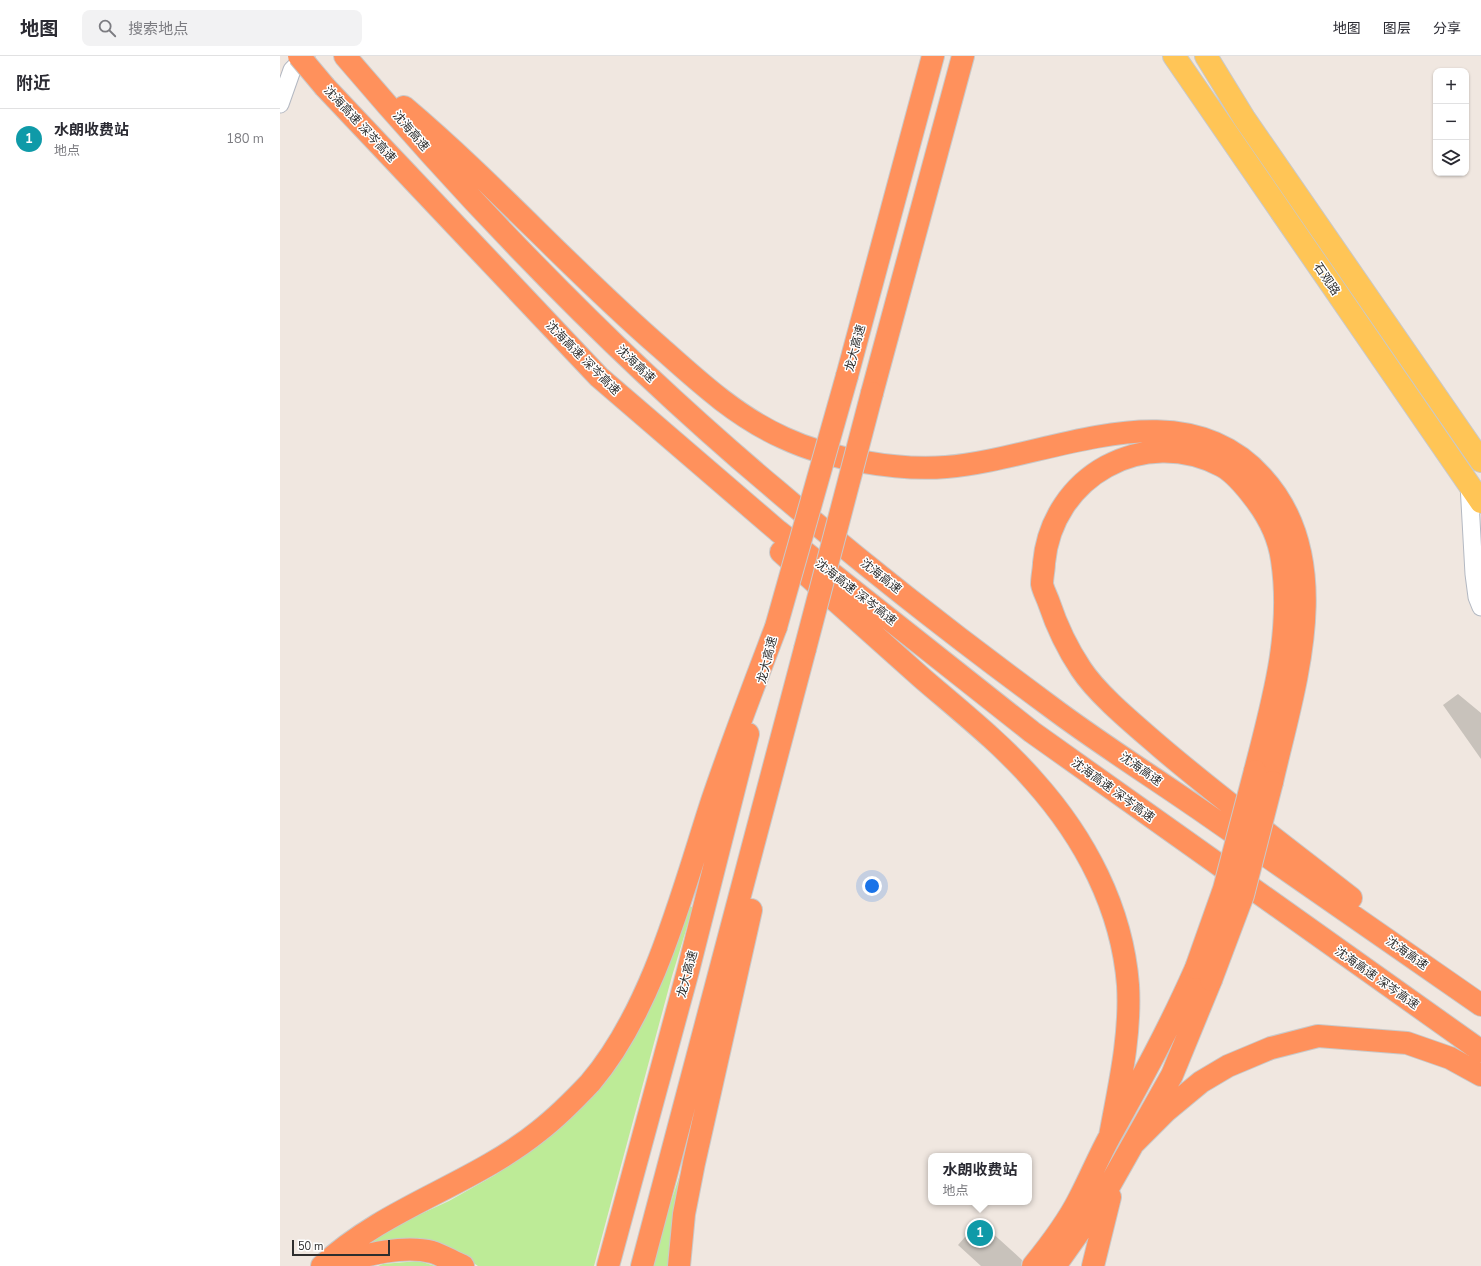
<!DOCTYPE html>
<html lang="zh">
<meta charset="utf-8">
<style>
body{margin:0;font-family:"Nunito Sans","Noto Sans SC",sans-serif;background:#f2f2f3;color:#2b2b33}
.controls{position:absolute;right:12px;top:12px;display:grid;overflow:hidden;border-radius:8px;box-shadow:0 1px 3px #0004}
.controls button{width:36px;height:36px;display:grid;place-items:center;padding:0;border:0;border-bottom:1px solid #e1e1e2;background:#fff;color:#2b2b33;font:20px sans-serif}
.scale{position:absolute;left:12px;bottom:10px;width:98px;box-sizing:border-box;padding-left:4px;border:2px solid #2e2e2e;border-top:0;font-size:11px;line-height:14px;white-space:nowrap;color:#2e2e2e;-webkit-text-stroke:3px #fff;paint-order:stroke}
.you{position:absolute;left:592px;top:830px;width:14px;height:14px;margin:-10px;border:3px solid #fff;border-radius:50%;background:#1a73e8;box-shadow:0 0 0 6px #1a73e833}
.badge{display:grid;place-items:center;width:26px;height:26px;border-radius:50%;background:#111827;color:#fff;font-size:13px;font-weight:700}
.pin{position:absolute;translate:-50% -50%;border:2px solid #fff;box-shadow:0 1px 4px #0006}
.popup{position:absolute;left:648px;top:1097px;width:104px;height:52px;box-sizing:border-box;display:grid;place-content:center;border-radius:8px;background:#fff;filter:drop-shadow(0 1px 3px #0005);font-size:13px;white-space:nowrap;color:#7c7c81}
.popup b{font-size:15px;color:#2b2b33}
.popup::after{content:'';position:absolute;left:50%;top:100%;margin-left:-8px;border:8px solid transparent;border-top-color:#fff}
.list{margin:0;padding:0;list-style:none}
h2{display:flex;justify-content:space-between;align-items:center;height:52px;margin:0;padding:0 16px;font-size:17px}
h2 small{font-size:13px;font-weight:400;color:#7c7c81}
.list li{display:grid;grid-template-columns:26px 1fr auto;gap:12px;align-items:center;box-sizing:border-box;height:60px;padding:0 16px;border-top:1px solid #e1e1e2}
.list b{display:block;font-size:15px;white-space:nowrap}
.list p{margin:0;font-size:13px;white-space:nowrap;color:#7c7c81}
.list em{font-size:13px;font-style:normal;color:#7c7c81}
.icon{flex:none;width:22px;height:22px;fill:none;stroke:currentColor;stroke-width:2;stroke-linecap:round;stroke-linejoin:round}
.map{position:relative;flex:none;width:1201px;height:1210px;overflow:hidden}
header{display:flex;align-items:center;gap:24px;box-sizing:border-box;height:56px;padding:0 20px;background:#fff;border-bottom:1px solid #e1e1e2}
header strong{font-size:19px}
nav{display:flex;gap:22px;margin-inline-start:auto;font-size:14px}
.search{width:280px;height:36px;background:#f2f2f3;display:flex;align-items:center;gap:10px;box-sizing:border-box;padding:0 14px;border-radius:8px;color:#7c7c81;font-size:15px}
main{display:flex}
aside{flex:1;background:#fff}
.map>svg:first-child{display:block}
.green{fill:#bdeb97}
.building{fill:#c8c2bb}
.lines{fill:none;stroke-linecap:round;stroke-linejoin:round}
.minor-casing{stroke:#b3b8c2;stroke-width:19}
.major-casing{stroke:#c9c9c9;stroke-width:24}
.highway-casing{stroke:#c9c9c9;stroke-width:24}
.minor{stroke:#fff;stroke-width:17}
.major{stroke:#ffc556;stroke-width:22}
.highway{stroke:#ff915c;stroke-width:22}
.highway-bridge-casing{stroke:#c9c9c9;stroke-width:24;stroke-linecap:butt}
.highway-bridge{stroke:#ff915c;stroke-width:22}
.labels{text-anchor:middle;stroke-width:3;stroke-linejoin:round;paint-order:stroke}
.street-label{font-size:12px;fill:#2e2e2e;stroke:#fff}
</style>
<header>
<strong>地图</strong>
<div class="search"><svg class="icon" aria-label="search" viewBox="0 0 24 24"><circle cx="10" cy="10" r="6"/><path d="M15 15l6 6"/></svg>搜索地点</div>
<nav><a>地图</a><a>图层</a><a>分享</a></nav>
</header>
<main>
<aside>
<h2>附近<small></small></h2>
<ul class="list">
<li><span class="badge" style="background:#0f9aa8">1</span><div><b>水朗收费站</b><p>地点</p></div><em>180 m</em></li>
</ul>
</aside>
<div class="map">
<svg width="1201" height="1210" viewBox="0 0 1201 1210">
<rect width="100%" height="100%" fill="#f0e7e0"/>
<path class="green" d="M407,850L413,851L392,920L314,1210H198L180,1198L74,1194L119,1168L169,1145L215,1119L266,1083L308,1044Z
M404,1106L393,1210H370Z
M139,1205L155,1210H98L103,1208Z"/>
<path class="building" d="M1178,638L1201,657V703L1163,649Z
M699,1165L742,1204L741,1210H701L678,1189Z"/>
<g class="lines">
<g class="minor-casing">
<path id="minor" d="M0,48L12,14L26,0
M1189,428L1194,518L1197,541L1201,551"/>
</g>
<g class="major-casing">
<path id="major" d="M894,0L1201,446
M926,0L964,62L1201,405"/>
</g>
<g class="highway-casing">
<path id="highway" d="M65,0C197,155 340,303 496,434C585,510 677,582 771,651C819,687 870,719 919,753C1013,818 1107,883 1201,949
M45,31L319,321L498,475L752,676L1201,995
M124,51C214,127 292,215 381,292C419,326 457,361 504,382C549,403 617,415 666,411C768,403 899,329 982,421C1058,504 1014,630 992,726
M567,320L653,0
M592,337L683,0
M501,496C548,538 595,580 642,622C679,654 722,688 754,725C805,782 842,852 848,929C851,980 839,1031 830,1080
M975,715C993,645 1013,576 1002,504C999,482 988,460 975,443C966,431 955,417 942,410C863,369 772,420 764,507C764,513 762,521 762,528C763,534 767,541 769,547C777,571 787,592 801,613C818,639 855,669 879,690C941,743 1007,792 1071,842
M853,1088L886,1055L921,1026L948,1010L991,992L1038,980L1127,987L1170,1002L1201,1019
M42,1210C105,1151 192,1129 259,1075C277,1061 294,1044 310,1027C373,953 402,837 432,745C452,686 474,629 496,571
M62,1210C83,1196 128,1190 152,1196C162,1199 173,1206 183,1210
M328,1210L408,915L468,678
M362,1210L525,593
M399,1210L404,1158L414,1107L471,854
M753,1210C770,1189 787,1167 799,1143C810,1122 819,1100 830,1080C861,1024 890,971 916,912
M775,1210L819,1148L892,1019L931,924
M813,1210L830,1141"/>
</g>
<use href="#minor" class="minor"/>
<use href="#major" class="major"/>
<use href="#highway" class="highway"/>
<g class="highway-bridge-casing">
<path id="highway-bridge" d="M19,0L45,31
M496,571L567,320
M525,593L592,337
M916,912L944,833L975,715
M931,924L963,839L992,726"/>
</g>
<use href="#highway-bridge" class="highway-bridge"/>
</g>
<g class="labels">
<g class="street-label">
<text transform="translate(80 68) rotate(47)" y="4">沈海高速 深岑高速</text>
<text transform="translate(131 75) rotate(49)" y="4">沈海高速</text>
<text transform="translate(1047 223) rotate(56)" y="4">石观路</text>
<text transform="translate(575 292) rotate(-75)" y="4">龙大高速</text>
<text transform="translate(303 302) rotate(45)" y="4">沈海高速 深岑高速</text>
<text transform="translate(356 308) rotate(43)" y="4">沈海高速</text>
<text transform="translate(601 520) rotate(38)" y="4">沈海高速</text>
<text transform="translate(576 536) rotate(38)" y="4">沈海高速 深岑高速</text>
<text transform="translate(487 604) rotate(-76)" y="4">龙大高速</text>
<text transform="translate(861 713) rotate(35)" y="4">沈海高速</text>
<text transform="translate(833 734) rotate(36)" y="4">沈海高速 深岑高速</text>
<text transform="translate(1127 897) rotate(35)" y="4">沈海高速</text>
<text transform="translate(407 918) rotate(-75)" y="4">龙大高速</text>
<text transform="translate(1097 922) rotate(35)" y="4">沈海高速 深岑高速</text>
</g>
</g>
</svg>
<div class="controls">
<button>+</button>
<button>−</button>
<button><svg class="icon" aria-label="layers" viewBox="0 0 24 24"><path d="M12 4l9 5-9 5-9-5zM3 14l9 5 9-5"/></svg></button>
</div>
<div class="scale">50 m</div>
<div class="you"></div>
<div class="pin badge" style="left:700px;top:1177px;background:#0f9aa8">1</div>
<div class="popup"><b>水朗收费站</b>地点</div>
</div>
</main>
